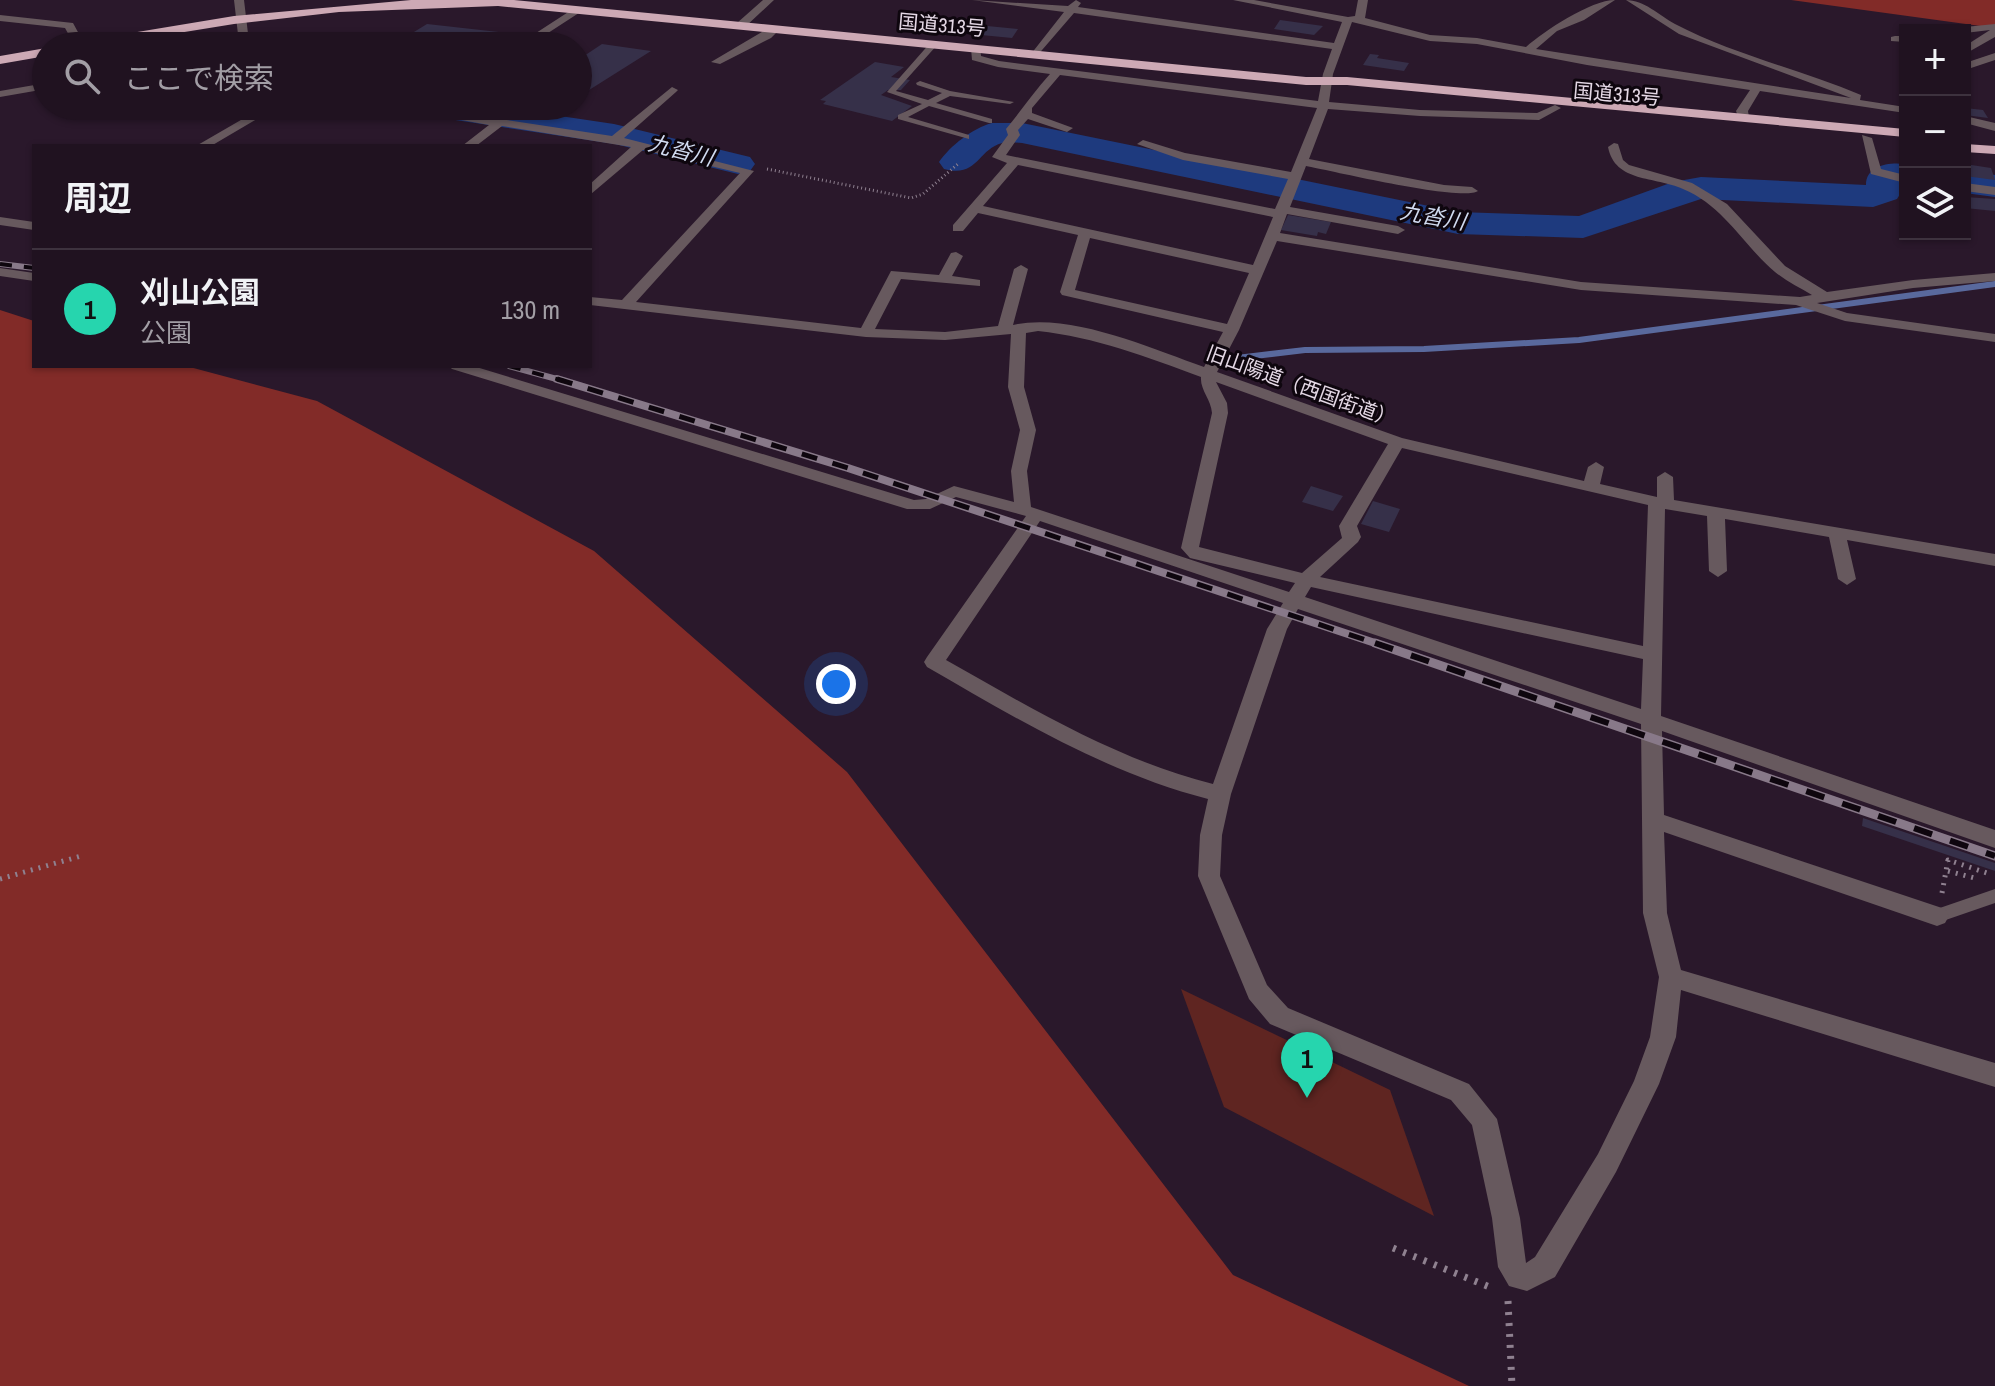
<!DOCTYPE html>
<html lang="ja">
<meta charset="utf-8">
<style>
body{margin:0;font-family:"Archivo Narrow","Noto Sans JP",sans-serif;background:#2d202d;color:#f1f3f6}
.controls{position:absolute;right:24px;top:24px;display:grid;overflow:hidden;border-radius:0px;box-shadow:0 2px 6px #0004}
.controls button{width:72px;height:72px;display:grid;place-items:center;padding:0;border:0;border-bottom:2px solid #3d323e;background:#201220;color:#f1f3f6;font:40px sans-serif}
.you{position:absolute;left:836px;top:684px;width:28px;height:28px;margin:-20px;border:6px solid #fff;border-radius:50%;background:#1a73e8;box-shadow:0 0 0 12px #1a73e833}
.badge{display:grid;place-items:center;width:52px;height:52px;border-radius:50%;background:#26d5ae;color:#111;font-size:26px;font-weight:700}
.pin{position:absolute;translate:-50% -66px;filter:drop-shadow(0 2px 4px #0008)}
.pin::after{content:'';position:absolute;top:42px;width:28px;height:24px;background:inherit;clip-path:polygon(0 0,100% 0,50% 100%)}
.list{margin:0;padding:0;list-style:none}
h2{display:flex;justify-content:space-between;align-items:center;height:104px;margin:0;padding:0 32px;font-size:34px}
h2 small{font-size:26px;font-weight:400;color:#a29ea5}
.list li{display:grid;grid-template-columns:52px 1fr auto;gap:24px;align-items:center;box-sizing:border-box;height:120px;padding:0 32px;border-top:2px solid #3d323e}
.list b{display:block;font-size:30px;white-space:nowrap}
.list p{margin:0;font-size:26px;white-space:nowrap;color:#a29ea5}
.list em{font-size:26px;font-style:normal;color:#a29ea5}
.icon{flex:none;width:44px;height:44px;fill:none;stroke:currentColor;stroke-width:2;stroke-linecap:round;stroke-linejoin:round}
.map{position:relative;flex:none;width:1995px;height:1386px;overflow:hidden}
.search{position:absolute;background:#201220;box-shadow:0 2px 6px #0004;left:32px;top:32px;width:560px;height:88px;display:flex;align-items:center;gap:20px;box-sizing:border-box;padding:0 28px;border-radius:44px;color:#a29ea5;font-size:30px}
.panel{position:absolute;background:#201220;box-shadow:0 2px 6px #0004;left:32px;top:144px;width:560px;height:224px;border-radius:0px}
.map>svg:first-child{display:block}
.green{fill:#5f2521}
.forest{fill:#822b28}
.lines{fill:none;stroke-linecap:round;stroke-linejoin:round}
.stream{stroke:#59699d;stroke-width:6}
.river{fill:#1e3a7e;fill-rule:evenodd}
.building{fill:#363049}
.path-far2{stroke:#8f8190;stroke-width:3;stroke-dasharray:1 3;stroke-linecap:butt}
.path-far1{stroke:#8f8190;stroke-width:5;stroke-dasharray:2 6;stroke-linecap:butt}
.path{stroke:#8f8190;stroke-width:7;stroke-dasharray:3 8;stroke-linecap:butt}
.lane{fill:#67595e;fill-rule:evenodd}
.street{fill:#67595e;fill-rule:evenodd}
.highway{fill:#cda9b5;fill-rule:evenodd}
.rail-far2-casing{stroke:#887989;stroke-width:6}
.rail-far1-casing{stroke:#887989;stroke-width:8}
.rail-casing{stroke:#887989;stroke-width:9}
.rail-far2{stroke:#0e060e;stroke-width:4;stroke-dasharray:12;stroke-linecap:butt}
.rail-far1{stroke:#0e060e;stroke-width:5;stroke-dasharray:16;stroke-linecap:butt}
.rail{stroke:#0e060e;stroke-width:6;stroke-dasharray:19;stroke-linecap:butt}
.labels{text-anchor:middle;stroke-width:6;stroke-linejoin:round;paint-order:stroke}
.far-street-label{font-size:20px;fill:#e4d8e5;stroke:#0e060e}
.far-water-label{font-size:22px;font-style:italic;fill:#d0daef;stroke:#0e060e}
</style>
<div class="map">
<svg width="1995" height="1386" viewBox="0 0 1995 1386">
<rect width="100%" height="100%" fill="#2a182b"/>
<path class="green" d="M1181,989L1390,1090L1434,1216L1224,1107Z"/>
<path class="forest" d="M1791,0H1995V28Z
M0,310L34,321V366H186L317,401L594,551L847,772L1233,1275L1469,1386H0Z"/>
<g class="lines">
<path class="stream" d="M1237,358L1305,350L1424,349L1579,340L1995,284"/>
<path class="river" d="M413,106H493L614,124L750,157L755,164L750,171L738,174L615,144L429,116L418,113Z
M992,123H1022L1458,212L1579,216L1673,182L1701,177L1866,185C1866,165 1889,162 1905,164V184H1901L1902,191L1897,199L1873,207L1701,199L1583,238L1458,234L1022,143C1016,143 1007,141 1002,143C977,150 978,178 944,169L939,162C950,146 973,128 992,123Z
M1965,171L1995,175V197L1965,193Z"/>
</g>
<path class="building" d="M1280,20L1323,26L1314,35L1274,29Z
M427,24L516,34L497,46H391Z
M977,25L1018,29L1012,38L971,34Z
M602,44L651,51L578,97V60Z
M1370,54L1379,55L1377,58L1409,63L1404,71L1363,65Z
M875,62L904,67L891,77L910,80L901,90H888L881,95L912,106L892,121L823,104L826,101L820,100Z
M1965,108L1983,110L1988,118L1965,115Z
M1965,164L1991,168L1995,180L1965,176Z
M1965,197L1995,199V211L1965,208Z
M1288,215L1331,222L1326,234L1318,232L1317,236L1281,230Z
M1311,486L1343,496L1333,511L1302,502Z
M1373,501L1400,509L1389,532L1361,524Z
M1863,818L1995,863V871L1862,826Z"/>
<g class="lines">
<path class="path-far2" d="M767,169L911,198L923,194L959,163"/>
<path class="path-far1" d="M1948,871L1978,879
M0,879L81,856
M1942,893L1948,860L1990,874"/>
<path class="path" d="M1393,1248L1492,1288
M1508,1301L1512,1386"/>
<path class="lane" d="M931,42L938,44L896,91L928,100L942,93L917,85L916,83L920,81L950,91L1014,102L1010,104L950,96L936,103L992,119V123H989L929,106L908,117L969,135V139L898,119V115L922,104L887,92Z
M1995,889V903L1937,923L1931,921L1929,916L1931,911Z"/>
<path class="street" d="M234,0H244L249,42L254,46H242L239,43Z
M763,0H774L745,27H737V23Z
M972,0L1068,6L1076,0L1081,3L1078,7L1334,43L1342,22L1233,0H1254L1348,17L1355,16L1358,0H1368L1365,18L1430,35L1477,38L1526,47C1544,31 1591,0 1615,0L1584,20L1557,31L1536,49L1851,98L1679,34L1626,0C1644,0 1659,15 1675,24C1734,55 1800,69 1861,95L1860,100L1905,107V113L1760,91L1748,111L1749,117L1743,120L1739,119L1736,111L1750,90L1587,65L1477,44L1430,41L1352,22L1333,74L1329,102L1420,110L1537,113L1555,105L1561,108L1539,120L1420,116L1328,109L1309,159L1444,185L1472,187L1478,191C1462,202 1333,171 1306,166L1290,207L1398,226L1405,230L1398,234L1287,214L1280,233L1581,282L1800,297L1812,295C1800,288 1786,281 1775,272C1743,245 1724,206 1683,189C1655,176 1615,183 1608,147L1614,143L1618,144L1623,160L1629,165L1692,183L1727,204L1785,266L1827,292L1913,280L1995,273V281L1913,288L1817,303L1847,313L1995,334V342L1845,321L1796,305L1581,290L1277,241L1239,330L1217,372L1402,438L1584,481L1588,467L1596,462L1604,467L1600,484L1657,497V477L1665,472L1673,477L1674,500L1995,554V566L1847,540L1856,579L1847,585L1838,579L1829,537L1725,519L1727,571L1718,577L1709,571L1707,516L1665,509L1661,716L1995,830V848L1662,731L1664,815L1945,909L1949,916L1945,923L1937,926L1664,832L1667,913L1681,970L1995,1063V1087L1681,990L1676,1037L1659,1084L1616,1172L1555,1277L1527,1291L1509,1286L1498,1267L1492,1218L1472,1125L1451,1100L1270,1024L1249,999L1198,876L1200,835L1208,799C1107,773 1017,719 927,667L924,662L927,657L1026,516L956,497L930,509H907L452,369L449,366H473L914,500L926,499L954,486L1014,502L1011,471L1020,430L1008,387L1011,334L945,340L866,337L590,305V297L622,300L740,173L643,150L591,194L590,184L631,147L502,126L476,146H462L489,125L384,106H413L612,136L672,87L678,90L676,92L624,138L754,171L636,302L861,328L891,271L939,275L951,253L956,252L963,256L952,276L980,280V286L901,279L875,329L945,332L998,326L1014,269L1021,265L1028,269L1013,325C1070,312 1150,348 1204,367L1223,332L1062,295L1060,292L1078,235L978,213L963,231H953V225L1007,163L992,157L1008,135L1006,129C1021,111 1033,93 1050,74L998,67L972,60L971,48L980,46L981,56L999,61L1318,101L1323,74L1332,49L1074,13L1036,57L1031,54L1064,12ZM1060,75L1317,108L1291,172L1185,153L1143,140L1137,144L1183,160L1288,179L1275,209L1006,155L1020,135L1018,130L1028,119L1067,132L1073,128L1032,113V108ZM1018,165L1273,217L1253,265L983,206ZM1090,238L1249,273L1227,324L1075,290ZM1038,331C1095,337 1147,357 1201,377C1200,390 1211,399 1212,413L1181,548L1190,558L1295,583L1289,592L1031,507L1027,471L1036,430L1024,387L1026,333ZM1216,382L1388,444L1339,526L1342,538L1302,573L1199,547L1228,413L1227,403ZM1402,448L1648,505L1643,646L1320,577L1358,542L1361,537L1357,526ZM1040,521L1283,603L1267,629L1213,784C1117,760 1031,708 946,660ZM1311,587L1643,659L1641,709L1305,597ZM1298,609L1641,724L1643,913L1659,977L1650,1037L1634,1081L1598,1154L1535,1257L1526,1263L1520,1218L1497,1119L1469,1084L1288,1008L1267,985L1220,876L1222,835L1231,794L1287,629Z
M576,7L585,9L528,46H516Z
M0,15L73,23L85,45L75,46L65,28L0,21Z
M1995,24V37L1965,54V46L1990,30L1965,33V30H1954L1955,28Z
M772,26L781,28L771,38L720,64L711,62Z
M1895,36H1905V42L1891,41V37Z
M1995,53V60L1965,70V63Z
M46,83V89L0,97V91Z
M265,106H279L211,146H196Z
M1965,116L1995,123V131L1965,123Z
M1862,135L1872,138L1881,169L1905,175V183L1871,174Z
M1965,183L1995,187V195L1965,191Z
M0,217L34,222V230L0,225Z
M0,268L34,273V281L0,276Z"/>
<path class="highway" d="M411,0H514L1306,77H1347L1905,129V137L1347,85H1306L498,6L339,12L234,24L98,46H71L77,42L234,16Z
M46,48V56L0,64V56Z
M1965,144L1995,146V154L1965,152Z"/>
<g class="rail-far2-casing">
<path id="rail-far2" d="M0,264L34,268
M509,366L564,381"/>
</g>
<g class="rail-far1-casing">
<path id="rail-far1" d="M557,379L848,468L1381,645"/>
</g>
<g class="rail-casing">
<path id="rail" d="M1375,643L1995,856"/>
</g>
<use href="#rail-far2" class="rail-far2"/>
<use href="#rail-far1" class="rail-far1"/>
<use href="#rail" class="rail"/>
</g>
<g class="labels">
<g class="far-street-label">
<text transform="translate(942 25) rotate(5)" y="7">国道313号</text>
<text transform="translate(1617 94) rotate(5)" y="7">国道313号</text>
<text transform="translate(1301 386) rotate(20)" y="7">旧山陽道（西国街道）</text>
</g>
<g class="far-water-label">
<text transform="translate(681 150) rotate(14)" y="8">九沓川</text>
<text transform="translate(1433 216) rotate(10)" y="8">九沓川</text>
</g>
</g>
</svg>
<div class="controls">
<button>+</button>
<button>−</button>
<button><svg class="icon" aria-label="layers" viewBox="0 0 24 24"><path d="M12 4l9 5-9 5-9-5zM3 14l9 5 9-5"/></svg></button>
</div>
<div class="you"></div>
<div class="pin badge" style="left:1307px;top:1098px">1</div>
<div class="search"><svg class="icon" aria-label="search" viewBox="0 0 24 24"><circle cx="10" cy="10" r="6"/><path d="M15 15l6 6"/></svg>ここで検索</div>
<section class="panel">
<h2>周辺<small></small></h2>
<ul class="list">
<li><span class="badge">1</span><div><b>刈山公園</b><p>公園</p></div><em>130 m</em></li>
</ul>
</section>
</div>
